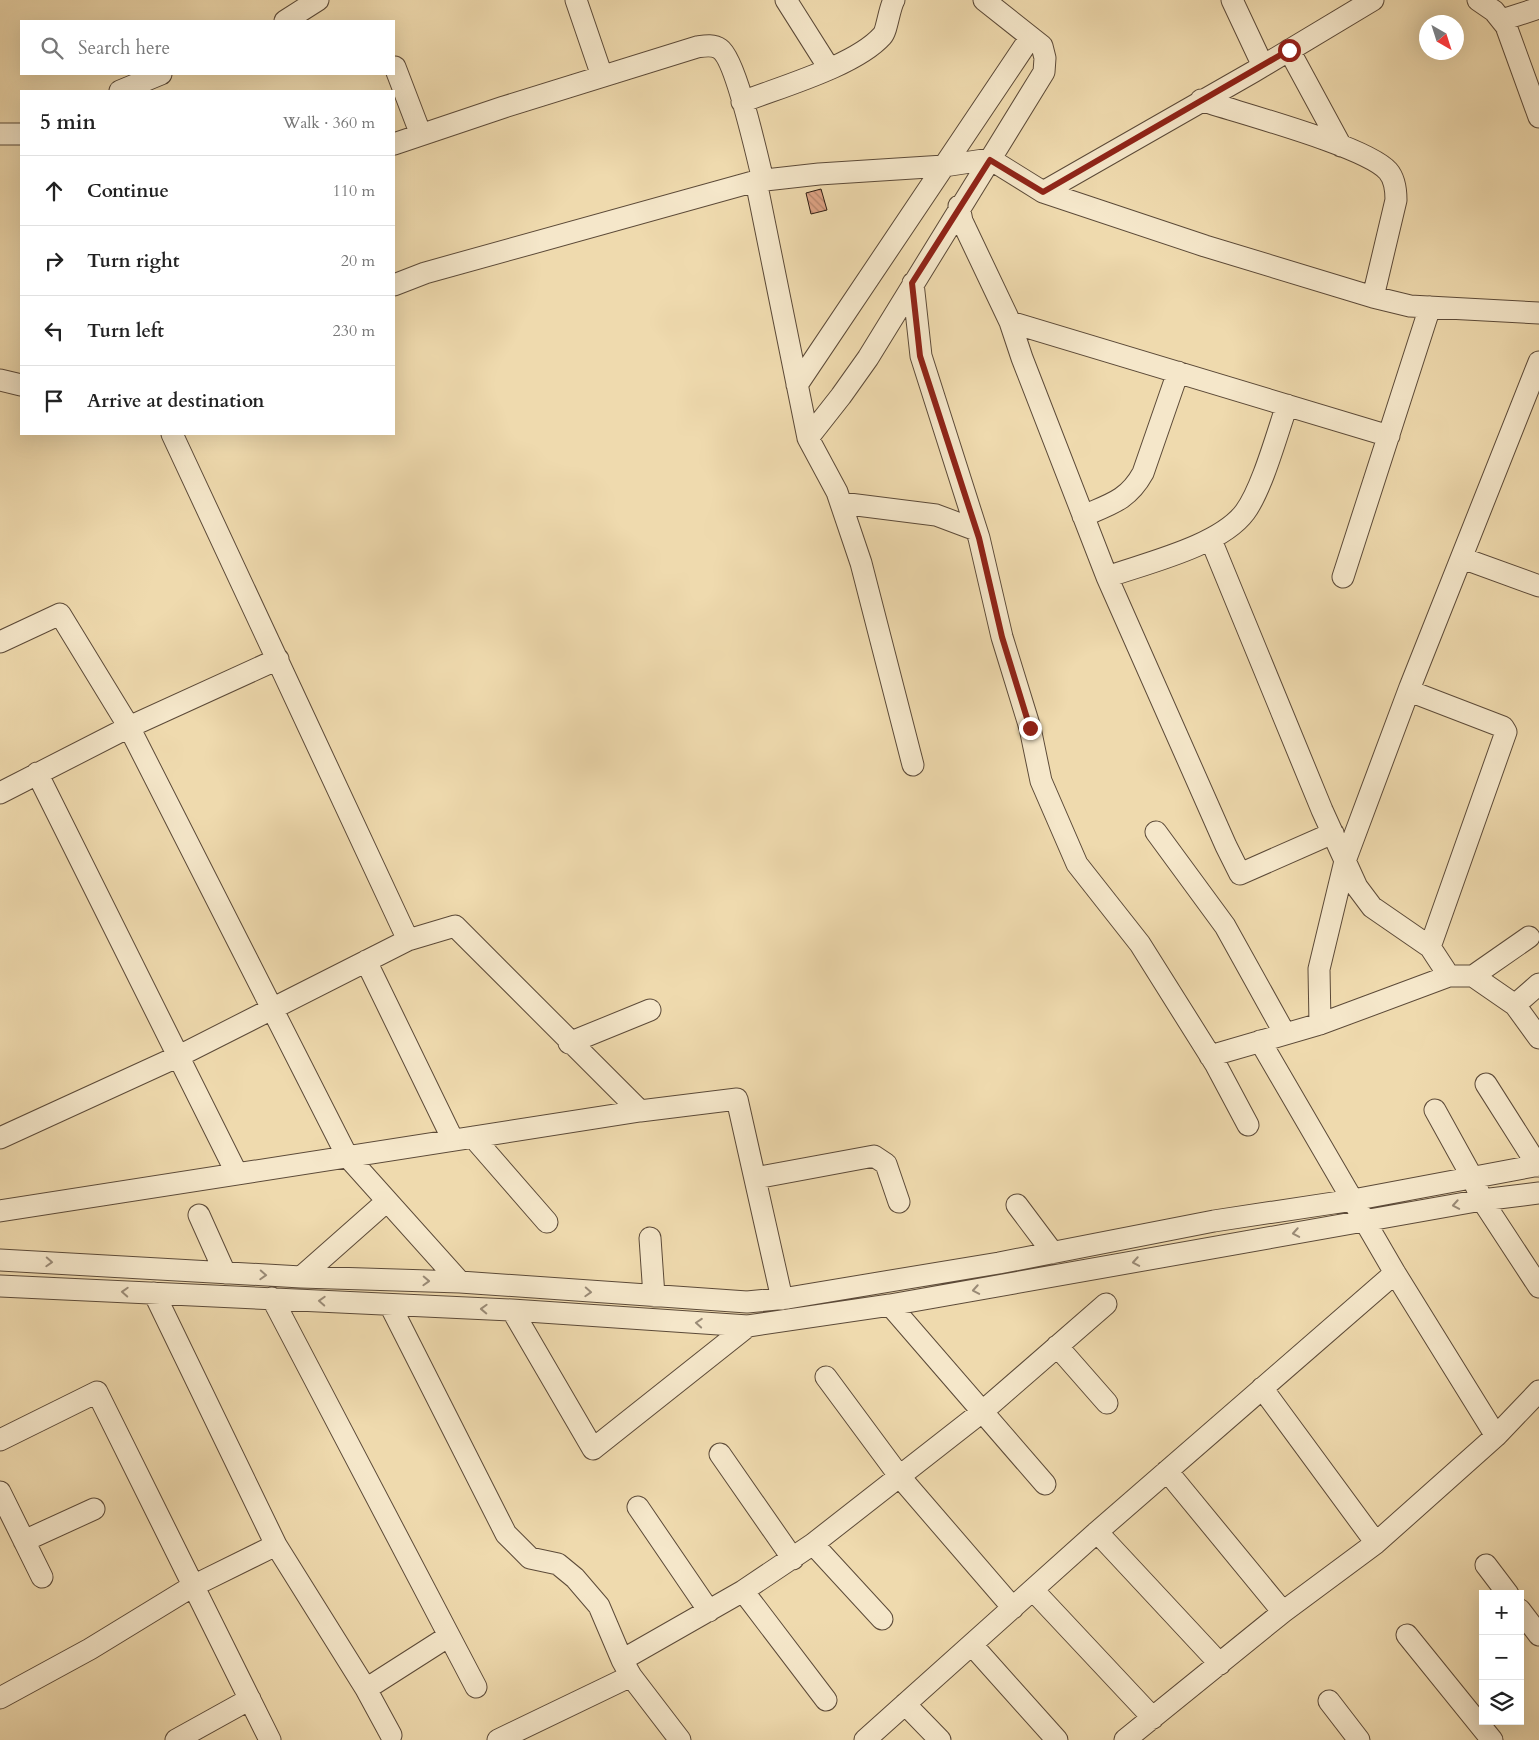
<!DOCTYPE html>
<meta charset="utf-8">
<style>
body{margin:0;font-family:Cardo,serif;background:#f6f6f6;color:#222}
.controls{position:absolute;right:15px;bottom:15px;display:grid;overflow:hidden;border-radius:0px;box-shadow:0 5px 20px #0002}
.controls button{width:45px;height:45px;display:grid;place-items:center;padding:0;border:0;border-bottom:1px solid #e0e0e0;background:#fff;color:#222;font:25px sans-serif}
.compass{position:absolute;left:1419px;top:15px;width:45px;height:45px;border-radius:50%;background:#fff;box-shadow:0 5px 20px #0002;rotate:141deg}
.stop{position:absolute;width:15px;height:15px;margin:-11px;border:4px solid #8f2418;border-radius:50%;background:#fff}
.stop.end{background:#8f2418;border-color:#fff;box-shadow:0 1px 5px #0008}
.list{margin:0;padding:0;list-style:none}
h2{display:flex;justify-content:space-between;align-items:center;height:65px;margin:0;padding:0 20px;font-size:21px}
h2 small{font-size:16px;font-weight:400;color:#767676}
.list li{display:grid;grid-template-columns:32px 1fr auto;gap:15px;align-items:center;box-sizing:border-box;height:70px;padding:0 20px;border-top:1px solid #e0e0e0}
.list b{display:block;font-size:19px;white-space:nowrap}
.list em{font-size:16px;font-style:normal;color:#767676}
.icon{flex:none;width:28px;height:28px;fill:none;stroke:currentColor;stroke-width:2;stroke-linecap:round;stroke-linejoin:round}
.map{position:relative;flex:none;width:1539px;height:1740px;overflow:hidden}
.search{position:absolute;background:#fff;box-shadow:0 5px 20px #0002;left:20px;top:20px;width:375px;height:55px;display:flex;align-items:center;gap:12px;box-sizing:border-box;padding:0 18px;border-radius:0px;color:#767676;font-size:19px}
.panel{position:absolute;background:#fff;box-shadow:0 5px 20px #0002;left:20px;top:90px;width:375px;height:345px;border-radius:0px}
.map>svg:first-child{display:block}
.building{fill:url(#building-back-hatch);stroke:#2b1a11}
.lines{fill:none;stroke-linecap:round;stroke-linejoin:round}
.minor-casing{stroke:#5c4a38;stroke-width:23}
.minor{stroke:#f5e7ca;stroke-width:21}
.oneway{stroke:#9a8b77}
.route{stroke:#8f2418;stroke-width:6}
</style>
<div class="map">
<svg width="1539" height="1740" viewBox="0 0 1539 1740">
<defs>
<pattern id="building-back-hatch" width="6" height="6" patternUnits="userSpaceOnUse" patternTransform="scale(1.25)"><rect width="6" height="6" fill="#dfa486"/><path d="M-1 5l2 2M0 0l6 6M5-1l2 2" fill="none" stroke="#b5856c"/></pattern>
</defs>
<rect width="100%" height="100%" fill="#efdaae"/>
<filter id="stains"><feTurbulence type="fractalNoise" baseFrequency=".004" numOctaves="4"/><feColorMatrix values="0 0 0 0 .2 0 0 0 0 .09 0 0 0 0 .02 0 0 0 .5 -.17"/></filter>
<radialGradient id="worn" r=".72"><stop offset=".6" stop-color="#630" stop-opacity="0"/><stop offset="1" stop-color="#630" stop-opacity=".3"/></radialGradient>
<path class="building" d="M821,189L827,210L811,214L806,193Z"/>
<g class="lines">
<g class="minor-casing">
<path id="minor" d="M576,0L602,76
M786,0L829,68
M1232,0L1263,66
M1478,0L1494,11L1506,26L1539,117
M1502,20L1539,8
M285,21L318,0
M1289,50L1341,146
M395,67L421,135
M120,91L161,74
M1201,100C1239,113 1366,146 1388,171C1395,179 1396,190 1396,200L1373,297
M742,102C780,87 855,66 882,36C887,31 889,9 894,0
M0,134H21
M394,144L504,107L697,47C704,46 713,44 720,49C736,60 757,156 763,180
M756,181L808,438
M1043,192L1253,72L1373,0
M959,206L962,221L1010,322L1022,358L1107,577L1226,846L1240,874L1333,833
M913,283L921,356L979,538L1002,637L1030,728L1041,781L1077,864L1140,944L1216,1065L1248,1125
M394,285L425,273L756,181L819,174L944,166L990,159L1043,192L1205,246L1373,297L1410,306L1539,313
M1010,322L1389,436
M0,380L21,385
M797,385L1030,38
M172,434L408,940
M841,503L936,515L976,530
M1083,516C1111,504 1128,500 1143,473L1178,372
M1211,540L1322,810L1357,887L1372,907L1430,947
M1462,558L1539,586
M1107,577C1146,563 1220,546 1245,512C1262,489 1277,434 1287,405
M1343,577L1430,307
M0,642L60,614L129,727L347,1156L460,1282
M913,765L861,563L837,492L808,438L841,396L868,358L1044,72L1045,58L1042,46L984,0
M37,773L237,1174
M0,793L129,727L278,659
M1156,832L1225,926L1285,1034
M1529,937L1473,976L1515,1005L1539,1038
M366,961L453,1140
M1449,976L1430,947L1506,732L1503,727L1412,692L1410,687L1539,362
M1515,1005L1539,984
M1320,1024L1319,969L1345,861L1410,687
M1260,1041L1395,1273L1496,1436
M569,1043L650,1010
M1210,1056L1320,1024L1449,976H1473
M1486,1084L1538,1166
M1435,1110L1472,1177L1482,1200L1539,1287
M473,1137L547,1222
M0,1138L179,1056L408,940L455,926L640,1111
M755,1178L874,1156L886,1164L899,1202
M1017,1205L1053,1253
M0,1211L640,1111L737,1099L782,1299
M199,1215L225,1273
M650,1238L654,1296
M0,1260L301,1277L460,1282L747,1302L788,1298L999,1263L1214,1221L1353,1200L1539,1165
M301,1277L387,1201
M0,1286L512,1310L748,1326L890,1305L1482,1200L1539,1193
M154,1293L276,1545L366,1689L391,1735
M272,1298L476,1687
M390,1305L506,1534L530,1558L558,1564L575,1578L599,1606L622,1660L631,1676L680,1740
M890,1305L1045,1484
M512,1310L593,1449L748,1326
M1057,1346L1107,1403
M826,1377L900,1477L1013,1608
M1262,1388L1376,1543
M0,1440L97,1392L270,1740
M720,1454L793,1559
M1167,1471L1283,1612
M0,1492L42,1577
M638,1507L709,1611
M1097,1532L1220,1664
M24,1541L94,1509
M813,1544L882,1619
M1486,1565L1508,1594
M1033,1590L1153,1718
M743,1591L826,1700
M1520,1610L1539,1635
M1407,1635L1492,1740
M972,1645L1057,1740
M622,1660L743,1591L813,1544L983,1411L1106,1304
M366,1689L449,1636
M0,1698L90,1649L193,1586L276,1545
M1329,1701L1359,1740
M905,1704L940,1740
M176,1740L250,1699
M498,1740L631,1676
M865,1740L1097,1532L1395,1273
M1125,1740L1283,1612L1376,1543L1496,1436L1539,1391"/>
</g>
<use href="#minor" class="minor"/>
</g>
<defs><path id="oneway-chevron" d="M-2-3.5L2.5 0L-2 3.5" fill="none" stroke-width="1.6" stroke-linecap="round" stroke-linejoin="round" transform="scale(1.25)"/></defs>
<g class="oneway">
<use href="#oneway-chevron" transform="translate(1456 1205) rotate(170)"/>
<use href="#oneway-chevron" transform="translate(1296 1233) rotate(170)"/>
<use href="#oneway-chevron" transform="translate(49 1262) rotate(3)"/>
<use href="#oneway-chevron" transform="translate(1136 1262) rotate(170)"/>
<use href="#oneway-chevron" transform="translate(263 1275) rotate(3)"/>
<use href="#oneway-chevron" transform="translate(426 1281) rotate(2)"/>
<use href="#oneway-chevron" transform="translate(976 1290) rotate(170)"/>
<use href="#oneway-chevron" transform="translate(125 1292) rotate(-177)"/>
<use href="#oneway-chevron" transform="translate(588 1292) rotate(3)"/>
<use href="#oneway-chevron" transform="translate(322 1301) rotate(-177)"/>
<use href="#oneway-chevron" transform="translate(484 1309) rotate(-178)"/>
<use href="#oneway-chevron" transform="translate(699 1323) rotate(-176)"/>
</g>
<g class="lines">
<path class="route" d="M1030,728L1002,637L979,538L920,356L912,283L990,160L1043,192L1289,50"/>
</g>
<rect width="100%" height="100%" filter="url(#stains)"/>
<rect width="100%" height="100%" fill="url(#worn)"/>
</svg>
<div class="controls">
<button>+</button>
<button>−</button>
<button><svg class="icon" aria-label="layers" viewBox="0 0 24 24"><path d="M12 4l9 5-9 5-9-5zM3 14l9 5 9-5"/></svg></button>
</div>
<svg class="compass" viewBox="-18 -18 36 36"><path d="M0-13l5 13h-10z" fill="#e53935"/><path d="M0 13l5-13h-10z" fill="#767676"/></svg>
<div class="stop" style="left:1289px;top:50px"></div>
<div class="stop end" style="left:1030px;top:728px"></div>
<div class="search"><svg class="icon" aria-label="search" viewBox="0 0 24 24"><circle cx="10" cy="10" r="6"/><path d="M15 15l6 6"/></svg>Search here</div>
<section class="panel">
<h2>5 min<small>Walk · 360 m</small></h2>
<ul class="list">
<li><svg class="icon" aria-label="ahead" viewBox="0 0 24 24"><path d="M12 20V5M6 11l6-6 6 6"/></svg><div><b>Continue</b></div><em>110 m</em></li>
<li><svg class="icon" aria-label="right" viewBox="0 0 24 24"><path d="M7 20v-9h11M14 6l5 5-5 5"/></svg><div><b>Turn right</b></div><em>20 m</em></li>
<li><svg class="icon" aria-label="left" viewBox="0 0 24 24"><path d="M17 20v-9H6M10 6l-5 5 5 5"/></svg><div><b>Turn left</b></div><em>230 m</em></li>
<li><svg class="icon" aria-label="arrive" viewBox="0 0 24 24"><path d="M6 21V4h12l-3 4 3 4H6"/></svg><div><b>Arrive at destination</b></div></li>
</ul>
</section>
</div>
